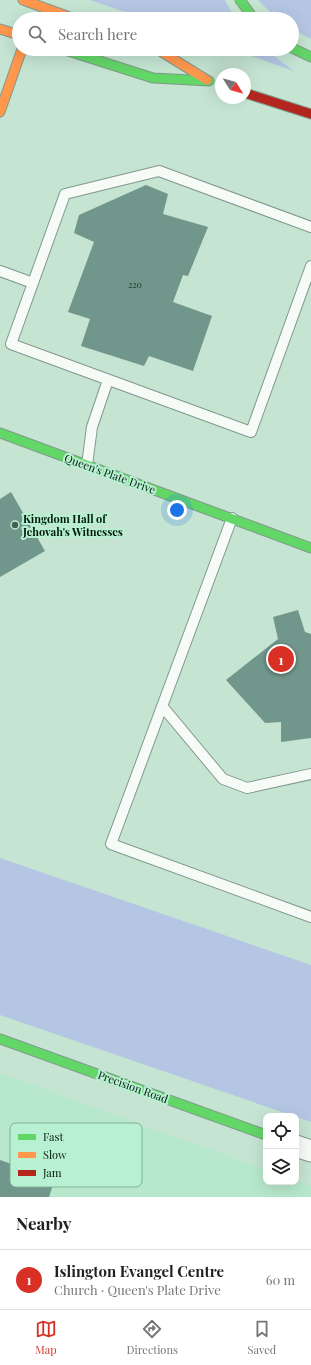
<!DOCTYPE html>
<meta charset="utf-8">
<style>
body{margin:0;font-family:"Playfair Display",serif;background:#f2f2f2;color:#202124}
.controls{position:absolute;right:12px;bottom:12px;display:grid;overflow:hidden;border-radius:8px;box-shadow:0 4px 16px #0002}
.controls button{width:36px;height:36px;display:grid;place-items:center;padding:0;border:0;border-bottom:1px solid #e0e0e0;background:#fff;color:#202124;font:20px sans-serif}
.compass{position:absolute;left:215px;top:68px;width:36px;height:36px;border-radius:50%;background:#fff;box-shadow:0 4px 16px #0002;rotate:127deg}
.you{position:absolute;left:177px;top:510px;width:14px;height:14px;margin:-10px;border:3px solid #fff;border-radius:50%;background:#1a73e8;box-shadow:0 0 0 6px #1a73e833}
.badge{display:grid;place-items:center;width:26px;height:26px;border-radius:50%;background:#d93025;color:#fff;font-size:13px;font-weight:700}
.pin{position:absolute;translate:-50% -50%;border:2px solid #fff;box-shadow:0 1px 4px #0006}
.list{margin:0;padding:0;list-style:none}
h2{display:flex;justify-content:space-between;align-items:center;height:52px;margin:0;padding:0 16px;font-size:17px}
h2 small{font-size:13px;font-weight:400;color:#757577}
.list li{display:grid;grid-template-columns:26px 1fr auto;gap:12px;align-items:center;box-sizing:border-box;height:60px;padding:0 16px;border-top:1px solid #e0e0e0}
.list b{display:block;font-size:15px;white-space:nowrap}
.list p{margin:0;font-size:13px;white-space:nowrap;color:#757577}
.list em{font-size:13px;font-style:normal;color:#757577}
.icon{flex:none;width:22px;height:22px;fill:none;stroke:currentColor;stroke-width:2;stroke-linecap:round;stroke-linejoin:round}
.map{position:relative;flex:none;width:311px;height:1197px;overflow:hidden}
.search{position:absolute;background:#fff;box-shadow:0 4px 16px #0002;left:12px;right:12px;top:12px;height:44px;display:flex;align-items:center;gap:10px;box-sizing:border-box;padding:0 14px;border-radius:22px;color:#757577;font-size:15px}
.sheet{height:112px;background:#fff}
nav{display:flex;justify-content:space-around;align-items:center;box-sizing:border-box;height:56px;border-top:1px solid #e0e0e0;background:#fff;font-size:11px;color:#757577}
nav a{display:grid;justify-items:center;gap:2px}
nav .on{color:#d93025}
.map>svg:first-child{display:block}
.built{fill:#b7e8cc}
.green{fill:#b4c6e3}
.building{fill:#71968b}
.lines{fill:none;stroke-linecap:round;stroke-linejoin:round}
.lane-casing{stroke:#81998c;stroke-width:12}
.street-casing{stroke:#81998c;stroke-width:23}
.fast-casing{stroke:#81998c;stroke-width:11}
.slow-casing{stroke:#81998c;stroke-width:11}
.jam-casing{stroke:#81998c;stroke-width:11}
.lane{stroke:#f6fbf8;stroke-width:10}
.street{stroke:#f6fbf8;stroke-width:21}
.fast{stroke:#63d668;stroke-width:9}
.slow{stroke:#ff974d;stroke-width:9}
.jam{stroke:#b3261e;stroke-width:9}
.poi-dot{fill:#465f51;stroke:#b8f1d1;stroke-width:1.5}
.labels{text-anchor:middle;stroke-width:4;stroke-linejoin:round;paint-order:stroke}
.number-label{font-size:9px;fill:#1e372c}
.street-label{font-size:11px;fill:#02170c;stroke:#b8f1d1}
.poi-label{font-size:11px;font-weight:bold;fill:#02170c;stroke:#b8f1d1;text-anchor:start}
.key{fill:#b8f1d1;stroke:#81b096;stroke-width:1}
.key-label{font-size:11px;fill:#02170c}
</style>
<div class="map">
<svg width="311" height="1197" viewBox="0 0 311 1197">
<rect width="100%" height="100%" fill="#c5e4d2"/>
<path class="built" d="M0,1073L266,1170V1182H296V1180L311,1186V1197H0Z"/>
<path class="green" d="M90,0H225L235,19H145Z
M258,0H311V39L292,29V19H277Z
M231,49H265L294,71Z
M0,858L311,965V1122L0,1015Z"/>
<path class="building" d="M146,185L168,194L163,214L208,227L188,276L183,275L173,302L212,316L193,371L149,356L144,366L81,346L90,319L68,312L94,242L74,233L79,215Z
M11,492L45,551L0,577V499Z
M298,610L305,632L311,634V738L281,742V722L265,723L226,680L278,639L273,617Z
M0,1160L55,1179L49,1197H0Z"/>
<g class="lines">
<g class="lane-casing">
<path id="lane" d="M311,227L159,171L65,194L11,344L251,432L311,266
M0,271L33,283
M87,465L92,427L108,380
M232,518L111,844L311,917
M162,706L223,779L247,788L311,774"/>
</g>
<g class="street-casing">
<path id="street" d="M296,1146L311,1151"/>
</g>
<g class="fast-casing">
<path id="fast" d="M240,0L254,19
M292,48L311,57
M62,49L153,78L209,81
M0,433L311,548
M0,1039L266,1135"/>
</g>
<g class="slow-casing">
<path id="slow" d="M23,0L75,19
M0,29L19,35
M157,49L207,80
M0,112L22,49"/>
</g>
<g class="jam-casing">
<path id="jam" d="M245,93L311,114"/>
</g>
<use href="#lane" class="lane"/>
<use href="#street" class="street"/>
<use href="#fast" class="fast"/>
<use href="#slow" class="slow"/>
<use href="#jam" class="jam"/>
</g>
<circle class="poi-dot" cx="15" cy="525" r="4"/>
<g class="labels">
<g class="number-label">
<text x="135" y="288">220</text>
</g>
<g class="street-label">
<text transform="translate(110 474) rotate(20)" y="4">Queen's Plate Drive</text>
<text transform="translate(133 1087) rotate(20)" y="4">Precision Road</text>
</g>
<g class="poi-label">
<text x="23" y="523">Kingdom Hall of<tspan x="23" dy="13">Jehovah's Witnesses</tspan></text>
</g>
</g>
<rect x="10" y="1123" width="132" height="64" rx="6" class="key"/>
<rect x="18" y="1134" width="18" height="6" fill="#63d668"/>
<rect x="18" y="1152" width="18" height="6" fill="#ff974d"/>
<rect x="18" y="1170" width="18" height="6" fill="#b3261e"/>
<g class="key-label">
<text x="43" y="1141">Fast</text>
<text x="43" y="1159">Slow</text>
<text x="43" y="1177">Jam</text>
</g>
</svg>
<div class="controls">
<button><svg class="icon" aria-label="locate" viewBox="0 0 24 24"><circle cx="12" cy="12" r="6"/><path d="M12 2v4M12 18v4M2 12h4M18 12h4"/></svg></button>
<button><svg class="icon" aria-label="layers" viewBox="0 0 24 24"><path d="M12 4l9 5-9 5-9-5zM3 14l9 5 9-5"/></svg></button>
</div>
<svg class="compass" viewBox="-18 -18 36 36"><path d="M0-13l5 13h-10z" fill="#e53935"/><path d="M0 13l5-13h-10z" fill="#757577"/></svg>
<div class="you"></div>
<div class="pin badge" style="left:281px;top:659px">1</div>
<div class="search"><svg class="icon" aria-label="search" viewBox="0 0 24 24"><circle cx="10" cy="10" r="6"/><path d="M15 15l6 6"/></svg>Search here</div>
</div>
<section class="sheet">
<h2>Nearby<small></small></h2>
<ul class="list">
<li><span class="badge">1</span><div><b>Islington Evangel Centre</b><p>Church · Queen's Plate Drive</p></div><em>60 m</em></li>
</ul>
</section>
<nav>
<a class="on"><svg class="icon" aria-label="map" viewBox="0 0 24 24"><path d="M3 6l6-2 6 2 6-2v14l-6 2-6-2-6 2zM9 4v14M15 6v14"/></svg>Map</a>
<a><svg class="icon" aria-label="directions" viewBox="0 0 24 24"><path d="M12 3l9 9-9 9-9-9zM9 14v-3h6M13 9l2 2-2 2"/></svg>Directions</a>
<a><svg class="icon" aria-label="saved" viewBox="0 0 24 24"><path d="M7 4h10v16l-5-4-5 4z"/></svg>Saved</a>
</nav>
